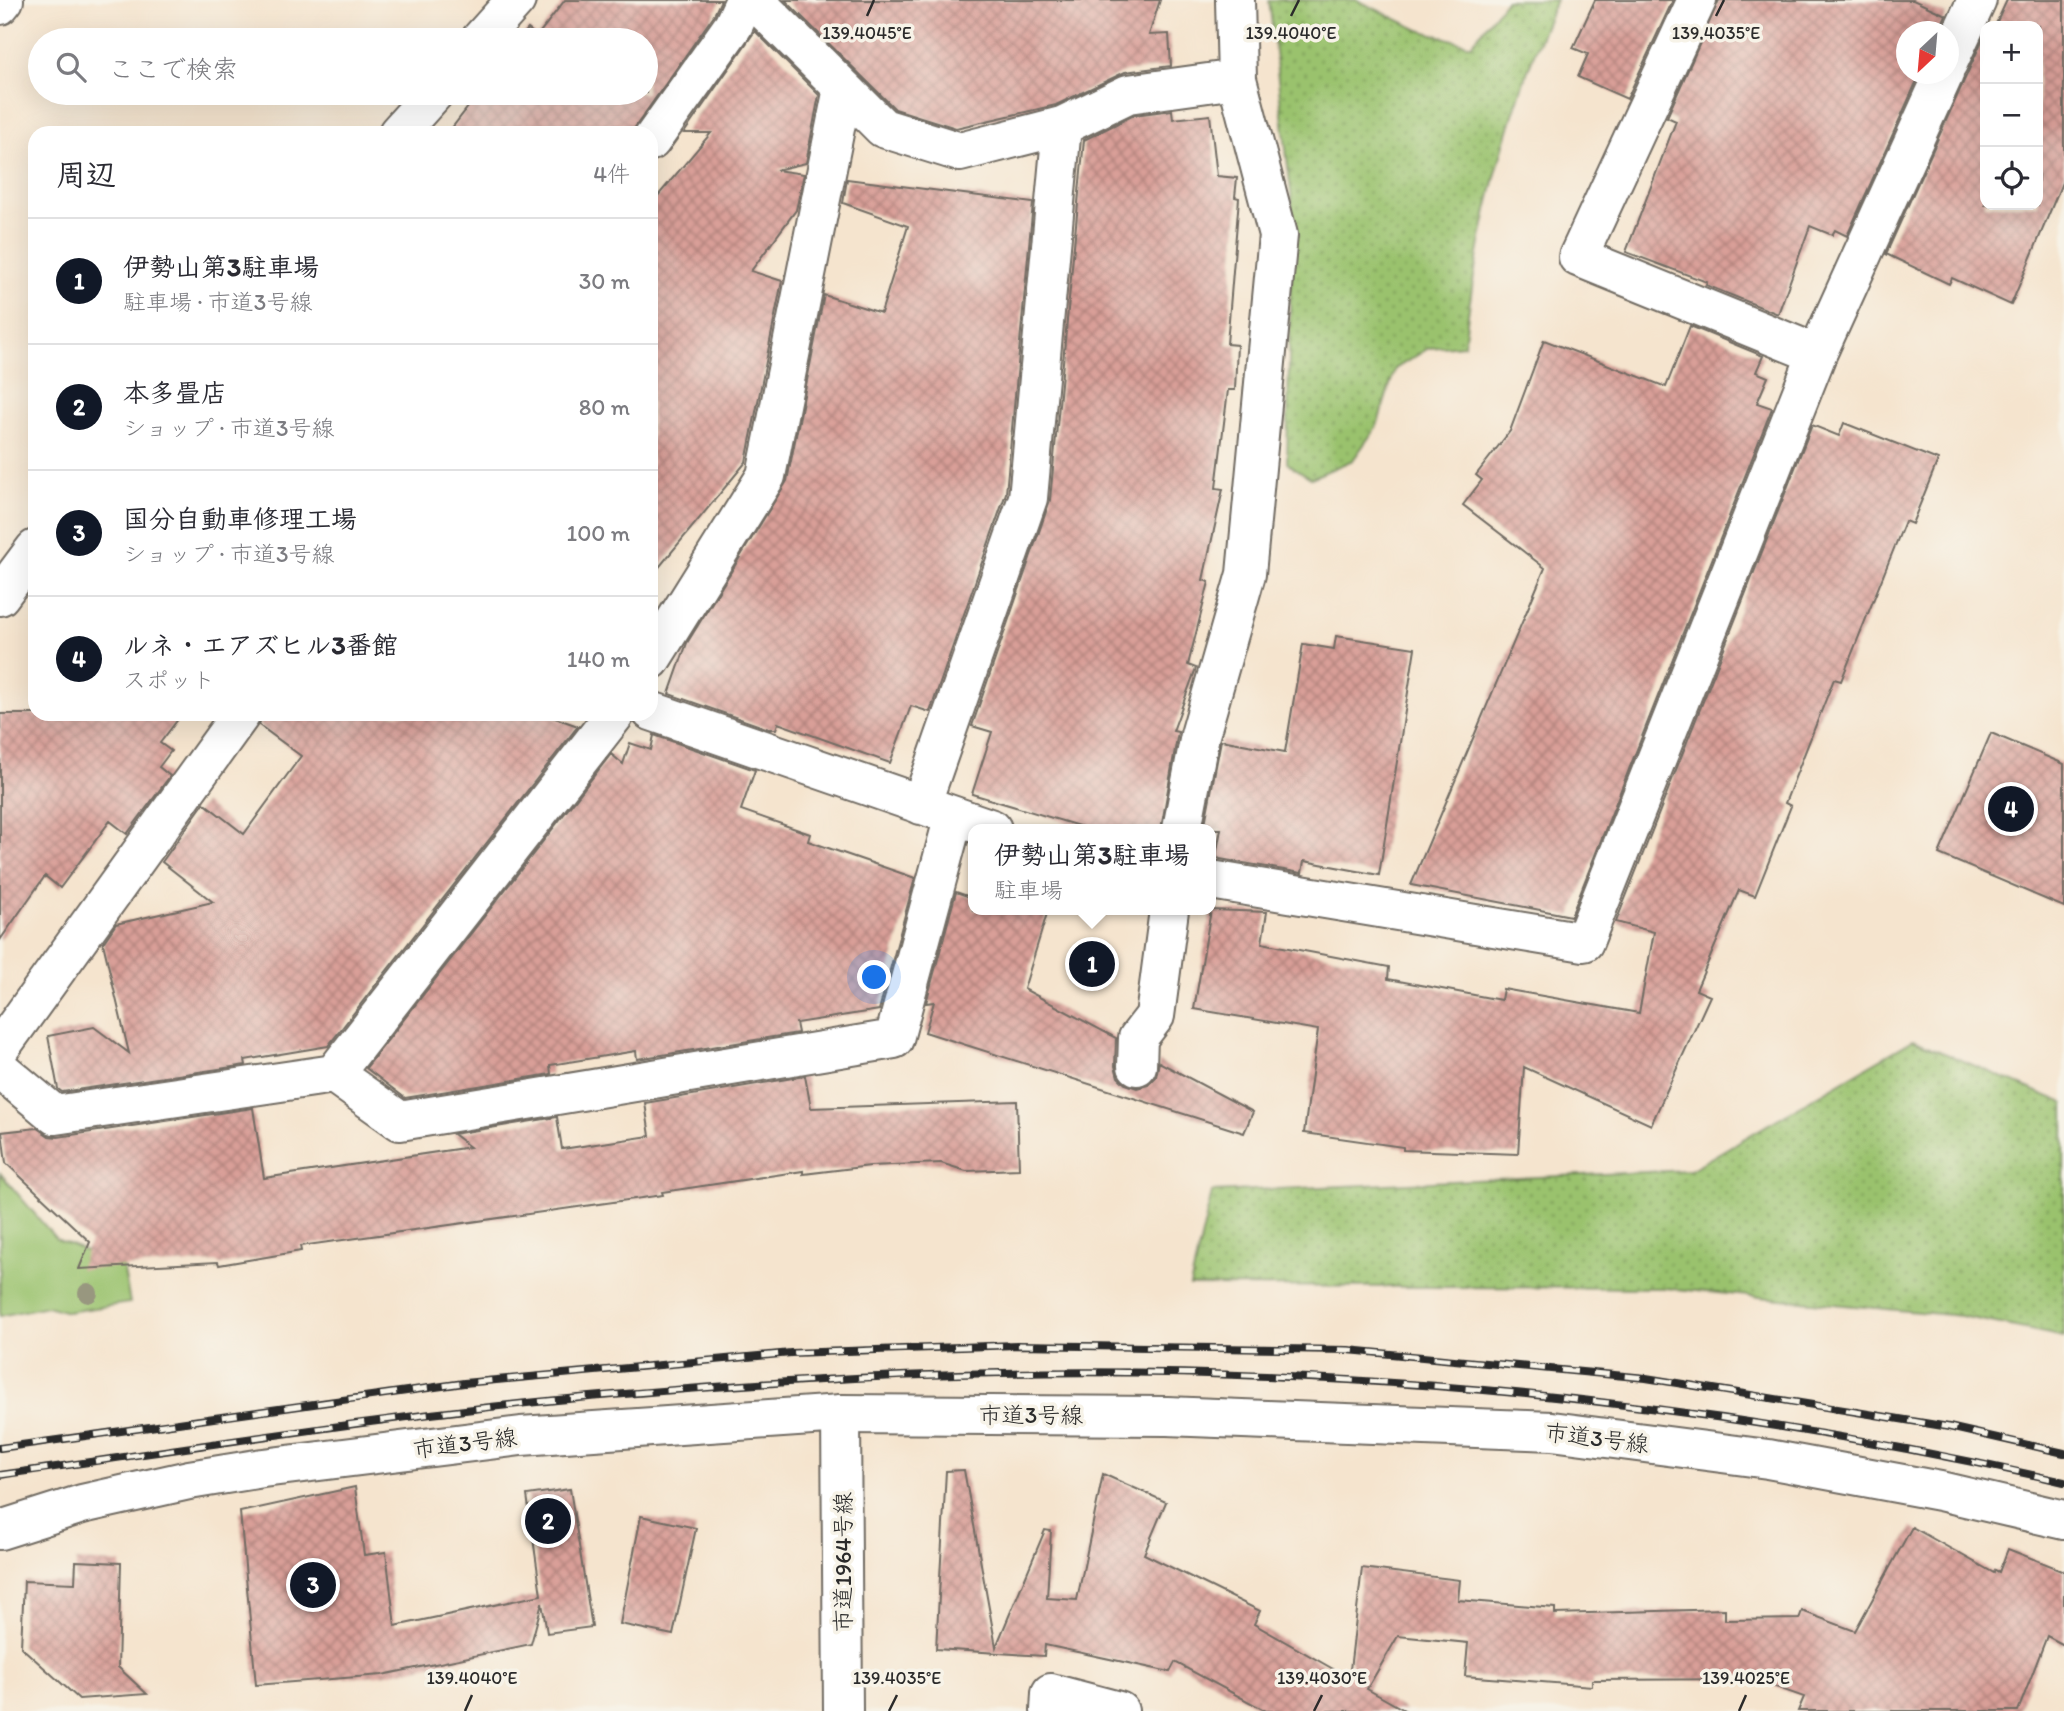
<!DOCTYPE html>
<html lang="ja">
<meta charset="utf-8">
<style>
body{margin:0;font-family:Itim,"Klee One",sans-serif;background:#f7f7f7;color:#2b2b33}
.controls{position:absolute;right:21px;top:21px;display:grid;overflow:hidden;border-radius:14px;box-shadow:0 7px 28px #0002}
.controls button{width:63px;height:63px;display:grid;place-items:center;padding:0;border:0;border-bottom:2px solid #e1e1e2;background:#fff;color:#2b2b33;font:35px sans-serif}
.compass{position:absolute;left:1896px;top:21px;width:63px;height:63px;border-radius:50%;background:#fff;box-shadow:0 7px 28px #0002;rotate:206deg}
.you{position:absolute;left:875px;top:978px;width:24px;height:24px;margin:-18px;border:5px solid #fff;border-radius:50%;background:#1a73e8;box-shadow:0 0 0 10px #1a73e833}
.badge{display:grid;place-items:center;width:46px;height:46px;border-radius:50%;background:#111827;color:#fff;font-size:23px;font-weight:700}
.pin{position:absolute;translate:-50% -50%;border:4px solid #fff;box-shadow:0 2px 7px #0006}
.popup{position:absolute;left:968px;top:824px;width:248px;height:91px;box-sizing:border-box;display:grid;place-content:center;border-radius:14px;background:#fff;filter:drop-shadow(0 2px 5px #0005);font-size:23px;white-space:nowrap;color:#7c7c81}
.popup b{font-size:26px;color:#2b2b33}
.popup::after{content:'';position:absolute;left:50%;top:100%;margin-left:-14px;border:14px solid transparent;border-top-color:#fff}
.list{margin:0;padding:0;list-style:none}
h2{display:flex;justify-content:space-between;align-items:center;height:91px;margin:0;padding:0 28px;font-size:30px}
h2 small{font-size:23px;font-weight:400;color:#7c7c81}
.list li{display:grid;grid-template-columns:46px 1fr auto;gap:21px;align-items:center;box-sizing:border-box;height:126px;padding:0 28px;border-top:2px solid #e1e1e2}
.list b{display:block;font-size:26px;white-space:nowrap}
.list p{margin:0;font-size:23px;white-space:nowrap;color:#7c7c81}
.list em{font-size:23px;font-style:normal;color:#7c7c81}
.icon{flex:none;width:38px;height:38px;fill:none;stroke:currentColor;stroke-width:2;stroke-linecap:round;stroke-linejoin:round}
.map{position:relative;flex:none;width:2064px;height:1711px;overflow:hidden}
.search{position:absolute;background:#fff;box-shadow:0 7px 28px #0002;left:28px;top:28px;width:630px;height:77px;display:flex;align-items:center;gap:18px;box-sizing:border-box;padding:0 24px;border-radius:38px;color:#7c7c81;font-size:26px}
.panel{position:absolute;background:#fff;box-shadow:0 7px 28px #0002;left:28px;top:126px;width:630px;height:595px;border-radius:21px}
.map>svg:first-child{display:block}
.grass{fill:url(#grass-dots);stroke:#62764c;stroke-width:2}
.park{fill:#9ac26d;stroke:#62764c;stroke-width:2}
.building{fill:url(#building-cross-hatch)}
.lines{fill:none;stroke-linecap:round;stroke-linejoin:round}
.minor-casing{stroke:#726c64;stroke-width:42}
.tertiary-casing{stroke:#726c64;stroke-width:42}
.minor{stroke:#fff;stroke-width:38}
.tertiary{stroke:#fff;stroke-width:38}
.rail-casing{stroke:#2b2b2b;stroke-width:8}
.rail{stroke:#f7f3e8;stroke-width:5;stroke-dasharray:16;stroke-linecap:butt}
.tree{fill:#98977f}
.ticks{fill:none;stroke:#2b2b2b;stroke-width:2.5}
.labels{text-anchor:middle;stroke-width:7;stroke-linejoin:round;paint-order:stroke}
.street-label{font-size:23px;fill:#2b2b2b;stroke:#f7f3e8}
.ticks-label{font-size:18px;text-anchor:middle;fill:#2b2b2b;stroke:#f7f3e8;stroke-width:7;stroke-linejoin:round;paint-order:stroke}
</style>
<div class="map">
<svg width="2064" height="1711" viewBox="0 0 2064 1711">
<defs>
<pattern id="grass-dots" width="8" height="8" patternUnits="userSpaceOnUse" patternTransform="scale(1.75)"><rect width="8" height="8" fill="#9ac26d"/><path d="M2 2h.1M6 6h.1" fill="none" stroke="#7e9e5a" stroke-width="1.8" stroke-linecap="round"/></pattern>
<pattern id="building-cross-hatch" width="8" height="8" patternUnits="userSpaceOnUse" patternTransform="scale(1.75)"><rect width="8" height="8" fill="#d99f98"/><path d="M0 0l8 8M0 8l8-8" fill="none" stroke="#b0827c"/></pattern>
</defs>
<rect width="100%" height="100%" fill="#f7f3e8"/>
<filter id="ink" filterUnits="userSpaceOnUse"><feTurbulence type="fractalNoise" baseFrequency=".0143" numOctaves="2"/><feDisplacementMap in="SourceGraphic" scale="14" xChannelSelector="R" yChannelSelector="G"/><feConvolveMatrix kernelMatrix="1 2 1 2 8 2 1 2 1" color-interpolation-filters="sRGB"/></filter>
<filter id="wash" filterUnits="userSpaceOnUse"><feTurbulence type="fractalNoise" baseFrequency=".00686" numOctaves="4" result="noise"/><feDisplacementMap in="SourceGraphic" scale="28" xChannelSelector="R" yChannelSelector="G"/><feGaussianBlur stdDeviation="1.57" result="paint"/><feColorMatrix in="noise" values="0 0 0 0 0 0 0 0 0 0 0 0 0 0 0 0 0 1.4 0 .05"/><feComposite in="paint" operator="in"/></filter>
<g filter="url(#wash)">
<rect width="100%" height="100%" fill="#f5e4ce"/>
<path class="grass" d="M1269,0H1357L1419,30L1471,45L1506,0H1556C1508,109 1478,227 1464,345L1429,348L1395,369L1377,426L1353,460L1311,478L1287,463L1292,202Z
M1913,1040L2064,1103V1337L1961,1316L1665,1288L1190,1286L1212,1192L1690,1170Z"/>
<path class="park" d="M0,1173L56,1239L123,1266L130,1303L67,1312L47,1306L0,1316Z"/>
<g id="blocks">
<path class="building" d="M565,0H721L714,15L631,133H448L479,93H646V40H519L528,29L537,36Z
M785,0H1160L1149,35L1169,34L1171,66L1125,72L1056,105L956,128L895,109Z
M1595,0H1673L1627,99L1578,77L1588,54L1573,48Z
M1719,0H1913L1946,15L1938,32H1907V74H1920L1847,236L1835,230L1832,235L1810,226L1778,314L1706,285L1707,282L1626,252L1676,121L1667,117Z
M2007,0H2064V178L2011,305L1952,278L1949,284L1886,254L1985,34V205H2038V26H1995Z
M755,31L819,95L806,163L776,170L804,174L796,210L751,271L782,281L746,462L651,577V204L711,133H684Z
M1172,110L1173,119L1210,115L1217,176L1237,178L1235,197L1239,198L1227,344L1237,345L1235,390H1228L1216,488L1223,489L1203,580L1209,582L1188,665L1196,668L1173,731L1178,732L1161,829H1089L972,794L992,732L972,726L1050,500L1084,140L1134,115Z
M847,179L1033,203L1006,493L930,712L911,706L890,763L778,723L776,729H769L669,694L687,643L787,481L824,295L881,313L908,226L843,203Z
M1690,326L1763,356L1756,372L1768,377L1757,403L1772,408L1571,916L1411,885L1545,568L1463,505L1482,480L1476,475L1510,431L1544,340L1666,387Z
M1844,423L1938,460L1912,524L1905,521L1841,681L1834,679L1785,803L1791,806L1755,896L1739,890L1696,990L1710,996L1651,1125L1524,1067L1518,1154L1403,1150V1147L1304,1133L1318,1030L1194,1009L1211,910L1267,912L1262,943L1389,967L1388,979L1501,1000L1503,989L1639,1013L1654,932L1616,922L1812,425L1839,436Z
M1336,636L1415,648L1379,875L1304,861L1302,873L1220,859L1216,856L1221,829H1204L1221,740L1285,752L1303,644L1334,649Z
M0,714H182L160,743L171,751L159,767L170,776L127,834L110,821L60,888L45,876L0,940Z
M262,714H544L578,726L328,1046L245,1060L246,1065L62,1092L58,1089L48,1036L94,1027L129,1053L103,943L116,924L213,902L162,862L204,803L244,834L301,756L259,725Z
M1991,733L2064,764V907L1939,854Z
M654,735L755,770L741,810L810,834L808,841L915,878L879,1010L796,1023L798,1033L637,1059L636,1051L550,1065L551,1074L405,1098L366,1068L611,754L623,764L630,743L651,750Z
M956,892L973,898V910H1048L1024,989L1116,1038L1115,1066L1118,1077L1125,1084L1137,1088L1148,1085L1156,1077L1159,1062L1253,1112L1244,1133L925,1032L934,1002L926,1003Z
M805,1076L811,1108L1017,1101L1019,1169L966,1171L941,1163L870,1166L803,1174V1171L662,1192L663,1195L300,1246L301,1251L219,1265L218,1262L79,1269L90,1242L6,1163L2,1132L37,1128L49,1136L58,1137L253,1108L264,1178L470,1147L453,1134L557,1117L562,1149L650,1136L645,1103Z
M964,1470L996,1647L1045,1530L1051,1531L1047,1598L1077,1600L1103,1474L1166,1502L1144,1554L1260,1611L1254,1624L1349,1678L1362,1568L1460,1580L1458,1600L1555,1608V1614L1725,1609V1620L1799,1619L1802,1611L1855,1631L1912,1527L1994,1573L1995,1570L1999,1572L2008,1549L2064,1571V1645L2047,1636L2018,1711H1798L1804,1697L1753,1679L1592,1680V1686L1465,1676L1468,1643L1398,1636L1367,1689L1406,1711H1266L1175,1662L1170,1672L1045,1645L1044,1656L936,1649L946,1471Z
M355,1487L364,1555L386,1552L395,1626L541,1595L527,1495L570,1489L592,1627L547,1633L542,1603L531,1644L382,1675L256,1685L240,1512Z
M641,1516L696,1528L673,1635L620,1624Z
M76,1561L121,1563L118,1667L147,1694L79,1699L21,1647L24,1581L75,1583Z"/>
</g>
</g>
<g filter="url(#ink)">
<use href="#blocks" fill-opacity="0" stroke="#726c64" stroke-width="2"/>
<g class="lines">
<g class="minor-casing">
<path id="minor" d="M1697,0L1578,257L1817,354
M480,40L516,0
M1948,63L1977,0
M843,88L883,128L960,152L1062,126L1128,94L1237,79
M398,133L434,93
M651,141L733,26L745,0
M0,596L35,549
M651,660L766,476L843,88L754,0
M651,711L992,829
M921,805L1028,498L1062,126
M1182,829L1200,735L1246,574L1278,235L1237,79L1235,0
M1211,880L1584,942L1817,354L1944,74
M0,1048L241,714
M1137,1066L1138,1038L1155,1016L1169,910
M0,1069L55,1115L334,1074L615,714
M334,1074L400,1121L894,1039L954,816
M841,1414L1167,1416L1552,1431L1768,1459L1940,1491L2064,1520
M1050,1711L1051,1693L1119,1711"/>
</g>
<g class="tertiary-casing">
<path id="tertiary" d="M0,5L4,0
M0,1530L82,1504L189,1480L263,1468L521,1436L841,1414L843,1711"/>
</g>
<use href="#minor" class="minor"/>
<use href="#tertiary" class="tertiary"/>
<g class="rail-casing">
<path id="rail" d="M0,1448L464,1383L791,1353L1017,1345L1348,1350L1646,1378L1949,1427L2064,1453
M0,1475C155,1453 310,1428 465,1410C572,1397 681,1389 788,1382C1215,1354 1647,1386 2064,1482"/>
</g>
<use href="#rail" class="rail"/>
</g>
<circle class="tree" cx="88" cy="1293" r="10"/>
</g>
<path class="ticks" d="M867,16L874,0M1291,16L1299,0M1716,16L1724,0M465,1711L472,1695M889,1711L897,1695M1314,1711L1322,1695M1739,1711L1746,1695"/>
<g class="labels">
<g class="street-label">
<text x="1031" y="1423">市道3号線</text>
<text transform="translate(1597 1438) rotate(7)" y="8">市道3号線</text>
<text transform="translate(465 1443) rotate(-7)" y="8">市道3号線</text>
<text transform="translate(843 1562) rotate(-90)" y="8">市道1964号線</text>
</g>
</g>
<g class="ticks-label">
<text x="867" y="39">139.4045°E</text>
<text x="1291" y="39">139.4040°E</text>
<text x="1716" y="39">139.4035°E</text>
<text x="472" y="1684">139.4040°E</text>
<text x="897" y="1684">139.4035°E</text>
<text x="1322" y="1684">139.4030°E</text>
<text x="1746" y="1684">139.4025°E</text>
</g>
</svg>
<div class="controls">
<button>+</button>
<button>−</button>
<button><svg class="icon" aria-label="locate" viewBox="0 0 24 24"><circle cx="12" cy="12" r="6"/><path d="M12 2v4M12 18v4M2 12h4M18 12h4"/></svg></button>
</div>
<svg class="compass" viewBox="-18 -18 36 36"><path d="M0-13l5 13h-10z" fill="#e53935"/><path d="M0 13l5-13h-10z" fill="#7c7c81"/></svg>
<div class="you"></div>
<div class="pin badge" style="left:1092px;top:964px">1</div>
<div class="popup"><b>伊勢山第3駐車場</b>駐車場</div>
<div class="pin badge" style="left:548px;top:1521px">2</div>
<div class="pin badge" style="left:313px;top:1585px">3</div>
<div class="pin badge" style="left:2011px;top:809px">4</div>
<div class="search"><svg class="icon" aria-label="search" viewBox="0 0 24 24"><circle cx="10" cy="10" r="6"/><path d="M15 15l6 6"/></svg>ここで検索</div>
<section class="panel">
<h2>周辺<small>4件</small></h2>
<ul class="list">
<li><span class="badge">1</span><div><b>伊勢山第3駐車場</b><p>駐車場 · 市道3号線</p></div><em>30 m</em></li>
<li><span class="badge">2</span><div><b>本多畳店</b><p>ショップ · 市道3号線</p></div><em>80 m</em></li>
<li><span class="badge">3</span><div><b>国分自動車修理工場</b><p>ショップ · 市道3号線</p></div><em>100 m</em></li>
<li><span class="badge">4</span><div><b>ルネ・エアズヒル3番館</b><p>スポット</p></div><em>140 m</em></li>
</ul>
</section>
</div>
